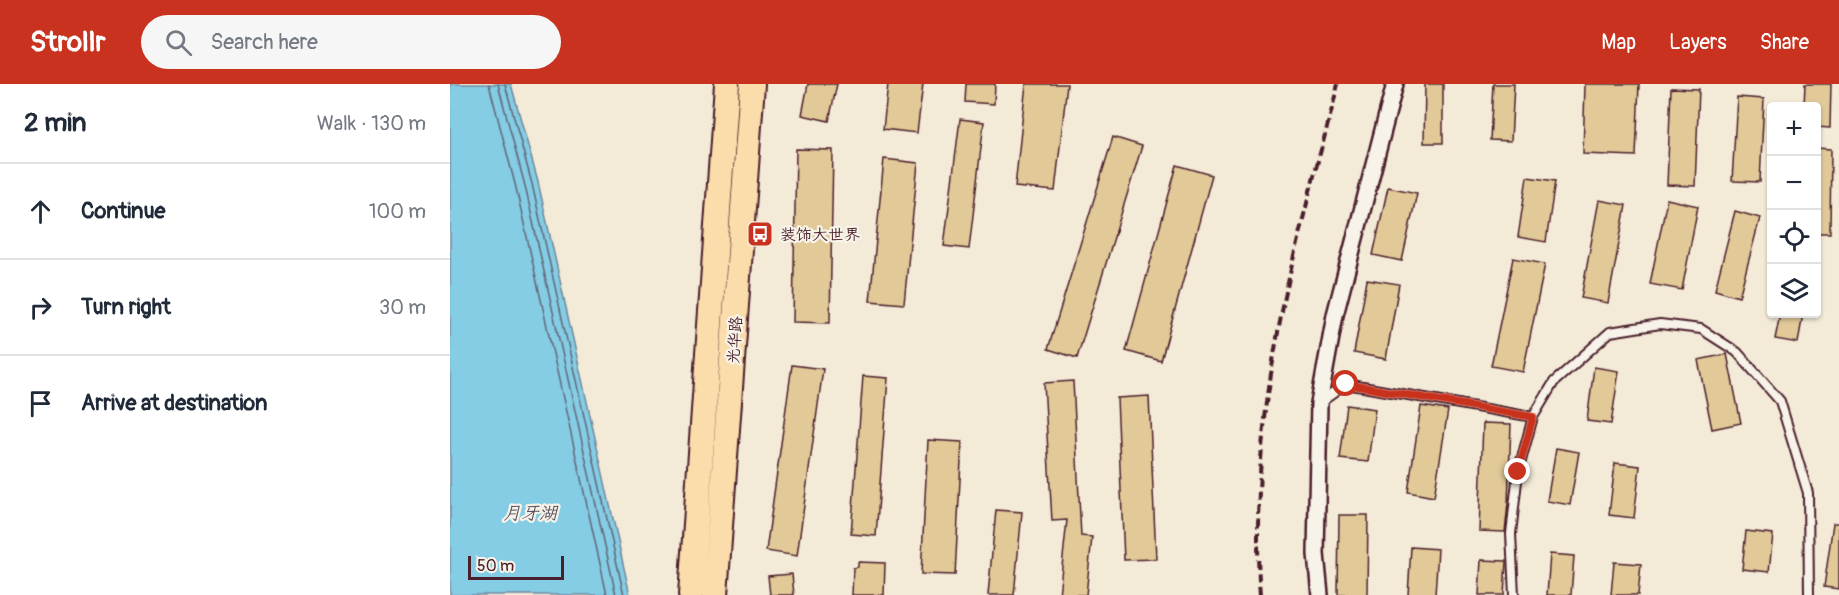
<!DOCTYPE html>
<meta charset="utf-8">
<style>
body{margin:0;font-family:Pangolin,"LXGW WenKai TC",sans-serif;background:#f6f6f7;color:#1f2937}
.controls{position:absolute;right:18px;top:18px;display:grid;overflow:hidden;border-radius:6px;box-shadow:0 2px 4px #0004}
.controls button{width:54px;height:54px;display:grid;place-items:center;padding:0;border:0;border-bottom:2px solid #e0e1e3;background:#fff;color:#1f2937;font:30px sans-serif}
.scale{position:absolute;left:18px;bottom:15px;width:96px;box-sizing:border-box;padding-left:6px;border:3px solid #4a1f2b;border-top:0;font-size:16px;line-height:21px;white-space:nowrap;color:#4a1f2b;-webkit-text-stroke:4px #f7f3e8;paint-order:stroke}
.stop{position:absolute;width:18px;height:18px;margin:-14px;border:4px solid #c8321e;border-radius:50%;background:#fff}
.stop.end{background:#c8321e;border-color:#fff;box-shadow:0 2px 6px #0008}
.list{margin:0;padding:0;list-style:none}
h2{display:flex;justify-content:space-between;align-items:center;height:78px;margin:0;padding:0 24px;font-size:26px}
h2 small{font-size:20px;font-weight:400;color:#747a83}
.list li{display:grid;grid-template-columns:39px 1fr auto;gap:18px;align-items:center;box-sizing:border-box;height:96px;padding:0 24px;border-top:2px solid #e0e1e3}
.list b{display:block;font-size:22px;white-space:nowrap}
.list em{font-size:20px;font-style:normal;color:#747a83}
.icon{flex:none;width:33px;height:33px;fill:none;stroke:currentColor;stroke-width:2;stroke-linecap:round;stroke-linejoin:round}
.map{position:relative;flex:none;width:1389px;height:511px;overflow:hidden}
header{display:flex;align-items:center;gap:36px;box-sizing:border-box;height:84px;padding:0 30px;background:#c8321e;color:#fff}
header strong{font-size:28px}
nav{display:flex;gap:33px;margin-inline-start:auto;font-size:21px}
.search{width:420px;height:54px;background:#f6f6f7;display:flex;align-items:center;gap:15px;box-sizing:border-box;padding:0 21px;border-radius:33px;color:#747a83;font-size:22px}
main{display:flex}
aside{flex:1;background:#fff}
.map>svg:first-child{display:block}
.water{fill:#84cde5;stroke:#6d879b;stroke-width:1.5}
.lines{fill:none;stroke-linecap:round;stroke-linejoin:round}
.shore{stroke:#616575;stroke-width:1.5}
.building{fill:#e1c998;stroke:#4a1f2b;stroke-width:1.5}
.lane-casing{stroke:#4a1f2b;stroke-width:12}
.street-casing{stroke:#4a1f2b;stroke-width:20}
.primary-casing{stroke:#4a1f2b;stroke-width:28}
.lane{stroke:#f7f3e8;stroke-width:8}
.street{stroke:#f7f3e8;stroke-width:15}
.primary{stroke:#faddab;stroke-width:24}
.rail{stroke:#4a1f2b;stroke-width:4;stroke-dasharray:9 4.5;stroke-linecap:butt}
.route{stroke:#c8321e;stroke-width:8}
.labels{text-anchor:middle;stroke-width:4.5;stroke-linejoin:round;paint-order:stroke}
.poi-label{font-size:16px;fill:#4a1f2b;stroke:#f7f3e8;text-anchor:start}
.street-label{font-size:16px;fill:#4a1f2b;stroke:#f7f3e8}
.water-label{font-size:18px;font-style:italic;fill:#5b5363;stroke:#f7f3e8}
</style>
<header>
<strong>Strollr</strong>
<div class="search"><svg class="icon" aria-label="search" viewBox="0 0 24 24"><circle cx="10" cy="10" r="6"/><path d="M15 15l6 6"/></svg>Search here</div>
<nav><a>Map</a><a>Layers</a><a>Share</a></nav>
</header>
<main>
<aside>
<h2>2 min<small>Walk · 130 m</small></h2>
<ul class="list">
<li><svg class="icon" aria-label="ahead" viewBox="0 0 24 24"><path d="M12 20V5M6 11l6-6 6 6"/></svg><div><b>Continue</b></div><em>100 m</em></li>
<li><svg class="icon" aria-label="right" viewBox="0 0 24 24"><path d="M7 20v-9h11M14 6l5 5-5 5"/></svg><div><b>Turn right</b></div><em>30 m</em></li>
<li><svg class="icon" aria-label="arrive" viewBox="0 0 24 24"><path d="M6 21V4h12l-3 4 3 4H6"/></svg><div><b>Arrive at destination</b></div></li>
</ul>
</aside>
<div class="map">
<svg width="1389" height="511" viewBox="0 0 1389 511">
<rect width="100%" height="100%" fill="#f3ebd8"/>
<filter id="ink" filterUnits="userSpaceOnUse"><feTurbulence type="fractalNoise" baseFrequency=".0167" numOctaves="2"/><feDisplacementMap in="SourceGraphic" scale="12" xChannelSelector="R" yChannelSelector="G"/><feConvolveMatrix kernelMatrix="1 2 1 2 8 2 1 2 1" color-interpolation-filters="sRGB"/></filter>
<g filter="url(#ink)">
<path class="water" d="M0,0H61L88,98L180,511H0Z"/>
<g class="lines">
<path class="shore" d="M39,0L66,104L157,511
M48,0L75,102L166,511
M55,0L82,100L174,511"/>
</g>
<path class="building" d="M358,0H387L379,37L352,31Z
M438,0H473L467,49L433,45Z
M516,0H545L544,20L515,18Z
M576,0H617L605,107L565,103Z
M975,0H993V59H974Z
M1043,0H1064L1061,57L1040,56Z
M1135,0H1189L1186,72L1133,70Z
M1355,0H1381L1380,44L1366,43V22H1354Z
M1221,4L1249,5L1245,102L1217,101Z
M1287,13L1314,15L1310,98L1282,97Z
M510,35L534,38L519,165L494,162Z
M663,53L692,62L627,274L598,265Z
M1366,64L1381,65L1380,149H1366Z
M346,65L383,66L380,239L343,238Z
M434,75L468,79L454,220L420,217Z
M727,81L762,91L711,277L676,267Z
M1077,93L1105,97L1096,158L1068,153Z
M938,103L967,109L952,177L923,171Z
M1217,115L1248,122L1232,206L1200,200Z
M1149,116L1176,121L1158,219L1131,214Z
M1285,127L1310,134L1289,213L1265,206Z
M1063,174L1095,180L1073,288L1041,282Z
M917,195L949,200L936,275L904,269Z
M1330,230H1353L1348,259L1325,255Z
M1277,270L1291,339L1262,345L1248,276Z
M342,281L373,285L347,472L316,467Z
M1144,283L1169,287L1161,340L1137,337Z
M413,292L438,294L426,452L401,450Z
M623,297L631,452L642,453L636,511H609L617,436L602,437L594,299Z
M699,312L706,475L674,476L667,314Z
M897,321L925,325L918,378L890,375Z
M971,322L998,326L984,413L958,408Z
M1033,339L1061,340L1058,419L1055,448L1029,447Z
M478,356L512,358L505,491L471,490Z
M1106,364L1129,368L1120,421L1097,417Z
M1165,379L1190,382L1184,434L1159,431Z
M546,426L572,428L564,511H538Z
M889,431H918L917,511H888Z
M1383,439H1389V505L1374,503Z
M1296,447L1323,450L1319,488L1292,485Z
M961,463L988,465L985,511H958Z
M1100,470L1124,472L1121,511H1097Z
M1031,476L1056,477L1054,511H1029Z
M408,478L435,479L434,511H402L403,484L408,483Z
M1164,478L1191,480L1188,511H1161Z
M342,490L344,511H320L318,492Z"/>
<g class="lines">
<g class="lane-casing">
<path id="lane" d="M871,318L896,300L1083,333
M1064,511L1061,450L1068,388L1083,333L1104,298L1160,248L1210,240L1251,245L1287,268L1330,317L1358,409L1359,511"/>
</g>
<g class="street-casing">
<path id="street" d="M870,511L866,470L869,319L885,231L945,0"/>
</g>
<g class="primary-casing">
<path id="primary" d="M241,511L277,0
M265,511L302,0"/>
</g>
<use href="#lane" class="lane"/>
<use href="#street" class="street"/>
<use href="#primary" class="primary"/>
<path class="rail" d="M810,511C808,488 808,466 808,443C809,335 829,228 856,123C866,82 878,42 888,0"/>
</g>
</g>
<g class="lines" filter="url(#ink)">
<path class="route" d="M896,300L1083,333L1068,388"/>
</g>
<defs>
<g id="bus-square" transform="scale(1.35)"><rect x="-9" y="-9" width="18" height="18" rx="4" fill="#c8321e" stroke="#f7f3e8"/><path d="M-5-6H5V4H4V6H2V4H-2V6H-4V4H-5ZM-3.5-4V0h7V-4ZM-3.5 1.2v1.5H-2V1.2ZM2 1.2v1.5H3.5V1.2Z" fill="#fff"/></g>
</defs>
<g fill-rule="evenodd">
<use href="#bus-square" x="310" y="150"/>
</g>
<g class="labels">
<g class="poi-label">
<text x="330" y="156">装饰大世界</text>
</g>
<g class="street-label">
<text transform="translate(284 256) rotate(-86)" y="6">光华路</text>
</g>
<g class="water-label">
<text x="80" y="435">月牙湖</text>
</g>
</g>
</svg>
<div class="controls">
<button>+</button>
<button>−</button>
<button><svg class="icon" aria-label="locate" viewBox="0 0 24 24"><circle cx="12" cy="12" r="6"/><path d="M12 2v4M12 18v4M2 12h4M18 12h4"/></svg></button>
<button><svg class="icon" aria-label="layers" viewBox="0 0 24 24"><path d="M12 4l9 5-9 5-9-5zM3 14l9 5 9-5"/></svg></button>
</div>
<div class="scale">50 m</div>
<div class="stop" style="left:896px;top:300px"></div>
<div class="stop end" style="left:1068px;top:388px"></div>
</div>
</main>
